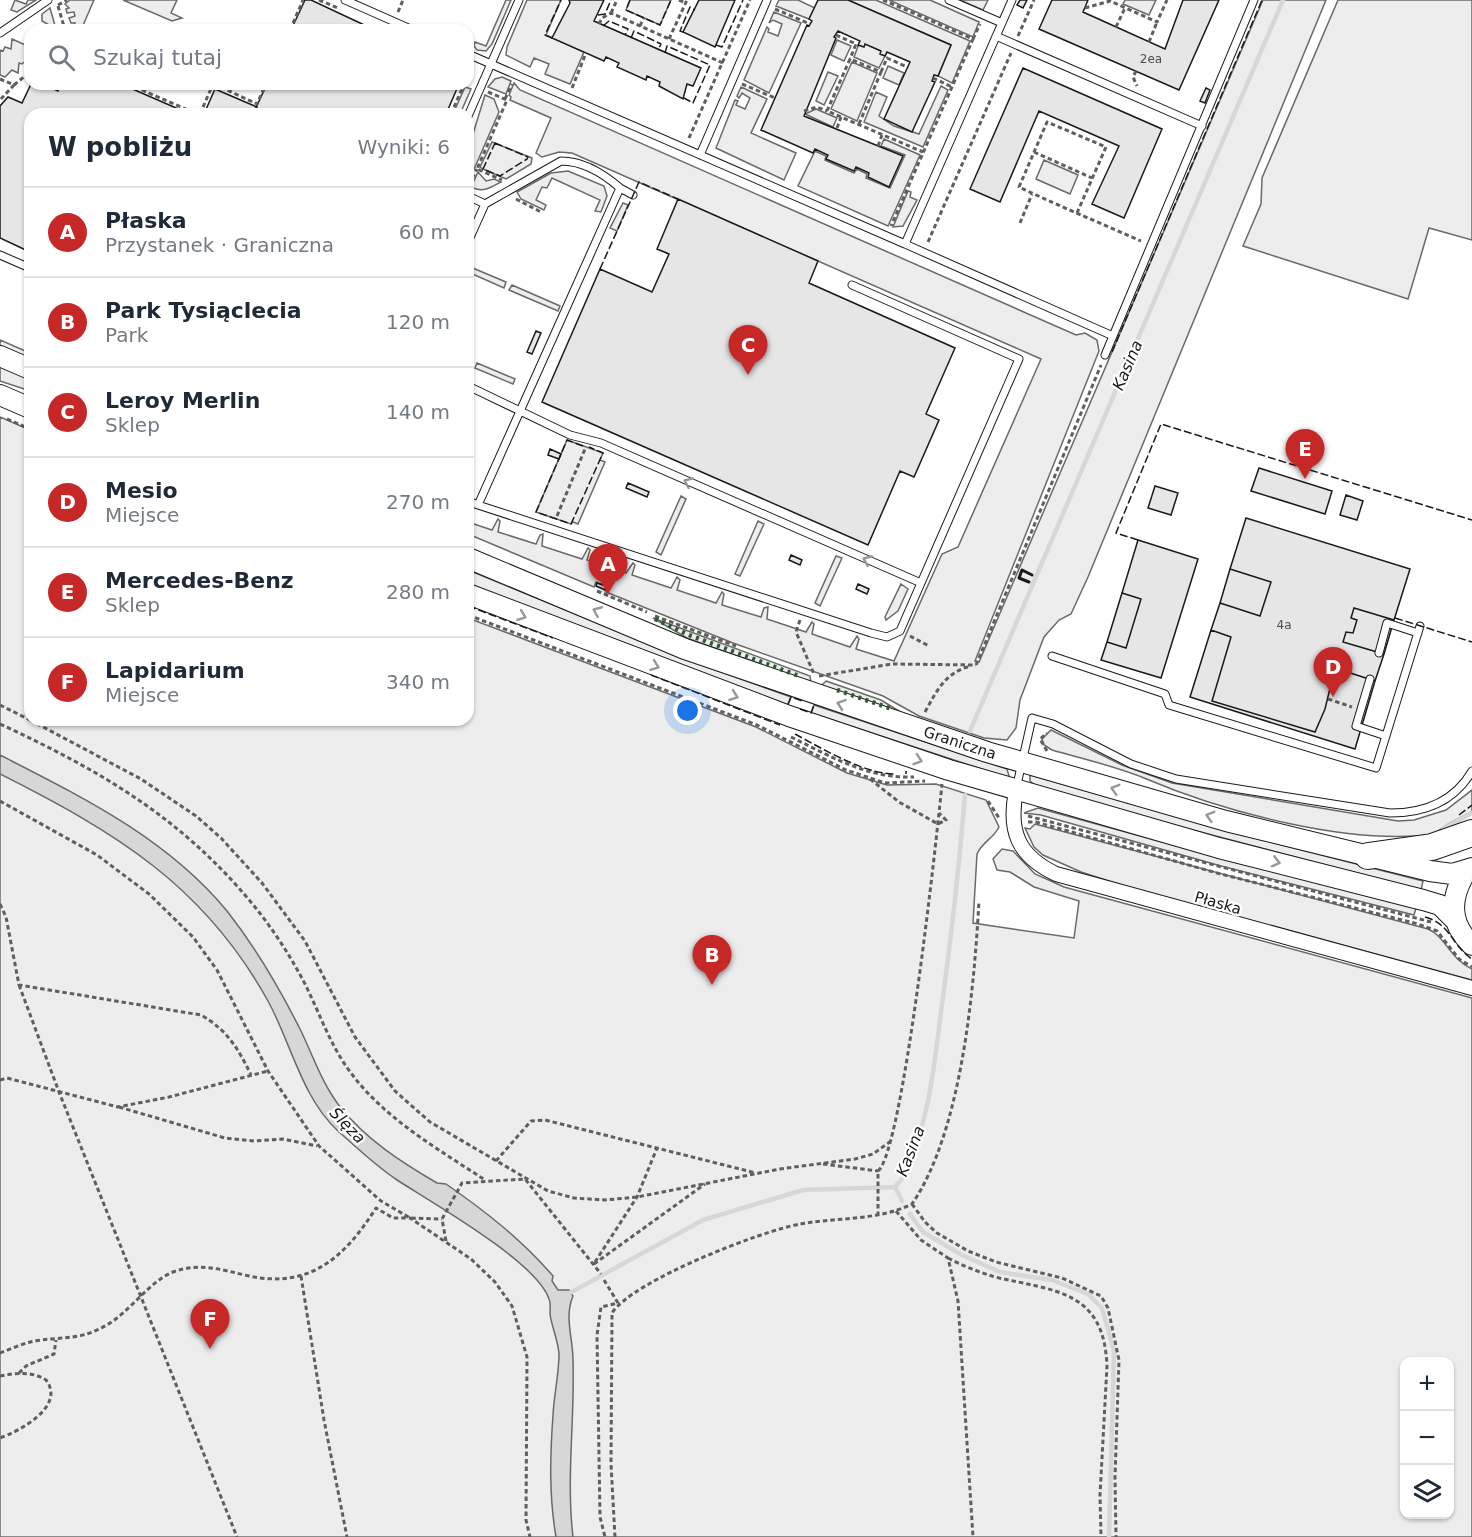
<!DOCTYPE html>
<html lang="pl">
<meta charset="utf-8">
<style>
body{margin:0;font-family:"DejaVu Sans",sans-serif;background:#f6f6f7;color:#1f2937}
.controls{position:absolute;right:18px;bottom:18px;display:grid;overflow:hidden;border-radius:12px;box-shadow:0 2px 4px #0004}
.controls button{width:54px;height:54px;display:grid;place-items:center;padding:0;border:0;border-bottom:2px solid #e0e1e3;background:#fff;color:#1f2937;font:30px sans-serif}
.you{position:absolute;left:688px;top:711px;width:21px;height:21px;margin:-15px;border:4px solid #fff;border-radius:50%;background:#1a73e8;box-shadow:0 0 0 9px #1a73e833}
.badge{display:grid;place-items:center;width:39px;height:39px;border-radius:50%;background:#c62828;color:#fff;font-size:20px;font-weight:700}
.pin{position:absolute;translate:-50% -50px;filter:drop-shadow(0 2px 3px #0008)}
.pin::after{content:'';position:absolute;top:32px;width:21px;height:18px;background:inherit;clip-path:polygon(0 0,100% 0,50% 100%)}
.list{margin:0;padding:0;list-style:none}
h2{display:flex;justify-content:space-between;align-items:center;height:78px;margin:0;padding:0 24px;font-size:26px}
h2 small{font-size:20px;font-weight:400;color:#747a83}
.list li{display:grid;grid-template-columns:39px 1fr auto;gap:18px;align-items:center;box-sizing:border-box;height:90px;padding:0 24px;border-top:2px solid #e0e1e3}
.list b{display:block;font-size:22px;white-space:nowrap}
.list p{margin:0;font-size:20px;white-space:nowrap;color:#747a83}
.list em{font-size:20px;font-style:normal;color:#747a83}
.icon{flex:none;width:33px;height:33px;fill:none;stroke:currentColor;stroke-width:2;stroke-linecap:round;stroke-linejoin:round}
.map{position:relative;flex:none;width:1472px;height:1537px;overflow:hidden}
.search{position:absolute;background:#fff;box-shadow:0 2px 4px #0004;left:24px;top:24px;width:450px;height:66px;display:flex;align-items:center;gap:15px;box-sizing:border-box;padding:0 21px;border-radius:18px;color:#747a83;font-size:22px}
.panel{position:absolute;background:#fff;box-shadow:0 2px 4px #0004;left:24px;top:108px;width:450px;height:618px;border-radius:18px}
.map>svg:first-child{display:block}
.green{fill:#ededed;stroke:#6a6a6a;stroke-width:1.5;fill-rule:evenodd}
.water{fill:#d7d7d7;stroke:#6a6a6a;stroke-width:1.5}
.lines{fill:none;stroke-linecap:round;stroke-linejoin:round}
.stream{stroke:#d7d7d7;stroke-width:4.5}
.building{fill:#e6e6e6;stroke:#1a1a1a;stroke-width:1.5}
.lane-casing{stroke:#1a1a1a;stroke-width:9}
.street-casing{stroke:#1a1a1a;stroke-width:16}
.secondary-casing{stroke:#1a1a1a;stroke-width:22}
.highway-casing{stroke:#1a1a1a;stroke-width:28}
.path{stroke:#5f5f5f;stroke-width:3;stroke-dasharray:4.5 3;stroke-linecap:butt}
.lane{stroke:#fff;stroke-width:7}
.street{stroke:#fff;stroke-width:14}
.secondary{stroke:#fff;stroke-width:20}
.highway{stroke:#fff;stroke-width:26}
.hedge{stroke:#2b5a34;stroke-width:4.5;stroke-dasharray:3 4.5;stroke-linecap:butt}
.fence{stroke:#1a1a1a;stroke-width:1.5;stroke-dasharray:8 3;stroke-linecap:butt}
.wall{stroke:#1a1a1a;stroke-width:3}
.oneway{stroke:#989898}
.labels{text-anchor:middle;stroke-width:4.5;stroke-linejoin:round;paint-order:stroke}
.number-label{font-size:12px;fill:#4d4d4d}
.street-label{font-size:15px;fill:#1a1a1a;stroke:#fff}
.water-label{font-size:16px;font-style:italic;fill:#1a1a1a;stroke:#fff}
</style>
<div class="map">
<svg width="1472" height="1537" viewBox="0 0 1472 1537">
<rect width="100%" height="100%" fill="#fff"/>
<path class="green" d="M15,0L26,4L28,0H36L17,12L11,10Z
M70,0H94L81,30H73L75,23H71L69,18L75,16L74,12L67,13L66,9L69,8L65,4Z
M123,0H177L171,13L182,18L172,21Z
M506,0H511L492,44L486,51L477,50L474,46L475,42L486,46Z
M527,0H561L546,35L584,52L570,84L545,74L549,64L534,58L530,67L506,55L507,47Z
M630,0H671L660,25L626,10Z
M779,0H798L815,8L809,19L776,6Z
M848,0H876L970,41L952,83L938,76L951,45Z
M889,0H930L979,22L973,37Z
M960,0H988L983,10Z
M1125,0H1156L1149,15L1123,4Z
M1263,0H1326L1088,577L1071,614L1059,620L1044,637L1020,700L1016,728L1007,740L984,738L919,716L883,696L733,643L606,592V586L596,582L594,587L468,534V522L492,530L498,519L500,521L498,532L536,544L540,535L543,534L542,546L582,559L588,548L590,550L587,560L626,573L633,563L635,565L632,575L671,588L677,577L680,580L677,590L716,603L722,592L724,594L722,605L761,617L764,608L768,607L767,619L806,632L812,622L814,624L812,634L850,647L857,636L859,639L856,649L894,661L942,554L958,547L1041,359L572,153L559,152L542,157L536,153L551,118L510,100L511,97L509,95L514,83L520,90L1076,335L1085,333L1097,340L1099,351L975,661L979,662Z
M1338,0H1472V240L1429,228L1408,299L1243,246L1261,204L1262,178Z
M50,8L56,29L42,21V14Z
M774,12L801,23L769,93L744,80L767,27L769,29L768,32L778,36L782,24L773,20L769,23Z
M12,39L30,47V57L22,64L19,63L18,73L12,70L5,77L0,75V50L3,51L5,47L11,49Z
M837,40L851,46L844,61L831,55Z
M860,41L887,52L879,68L854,57Z
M852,62L877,73L857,121L831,109Z
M888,66L904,73L899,85L883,78Z
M828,72L838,76L824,105L816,101Z
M502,77L511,81L506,94L488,87L495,79Z
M941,86L948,90L923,147L864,122L876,92L887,97L879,116L894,126L919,134Z
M465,87L471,89L460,114H453Z
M741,87L767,99L751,133L796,153L784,180L716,148L735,100L738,101L736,105L745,109L750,98L742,93L739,98L737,96Z
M485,95L494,99L499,112L468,183V150Z
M816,109L837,118L833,127L805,114Z
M884,139L920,155L888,226L798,186L815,151L826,156L825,160L854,173L857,169L867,174L866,178L890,188L905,155L881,146Z
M492,142L532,158L531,164L506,179L483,169L480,167Z
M1044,160L1078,175L1070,194L1036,179Z
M568,171L604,186L607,196L601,212L595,211L600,200L552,178L547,188L542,187L536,200L546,205L544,210L521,199L517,192L551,173Z
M478,172L486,181L494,179L501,182C490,188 483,193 471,187Z
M908,191L911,192L910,197L917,200L903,226L893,227Z
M623,203L628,205L617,231L610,228Z
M473,255L468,266L506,282L504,288L468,272V260Z
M512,285L560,306L558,311L509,290Z
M0,340L30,353V359L0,346Z
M477,363L515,379L513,384L475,368Z
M0,365L30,379V391L0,381Z
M0,417L30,430V720H468V618L756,727L847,773L887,785L936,784L986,800L999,827C993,839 982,842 977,854L973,923L1074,938L1079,901L1034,887L1010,872L997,870L993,859L1002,849L1013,851L1035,874L1064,887L1472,998V1537H0ZM1404,1362H1450V1514H1404Z
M567,440L603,453L600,460L605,462L578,524L573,522L571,524L536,512Z
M681,496L686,499L661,555L656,552Z
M758,521L764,524L740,576L735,574Z
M836,556L842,558L820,606L815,603Z
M468,570L693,662L791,697L788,705L468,584Z
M901,584L908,589L898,611L886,620L885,617Z
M653,618L810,676L811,683L687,638Z
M826,681L881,700L907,716L821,686Z
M814,705L1007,769L1009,776V778L811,713Z
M1051,730L1122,765L1172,783L1398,821L1414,820L1446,810L1472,790V811C1462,818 1441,825 1436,834C1350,846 1224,812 1144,778C1115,766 1083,759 1052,750L1044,745L1042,739Z
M1030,775L1235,833L1423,881L1421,890L1143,817L1036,786L1030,781Z
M1038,808L1228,860L1416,908L1414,915L1221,866L1041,815L1024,813Z
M1035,824L1428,929C1445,936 1450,959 1472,969V980L1134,889L1081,872L1043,855L1034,847L1025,828L1030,829Z"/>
<path class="water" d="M0,755C82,797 167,838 227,911C256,948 280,989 301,1031C313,1056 323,1086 341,1108C367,1140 401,1162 437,1183L446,1184C485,1211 521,1239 553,1276L552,1281L558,1290H569L573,1296C564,1317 573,1338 573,1360C575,1419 566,1478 573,1537H556C549,1496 550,1457 553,1415C554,1395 559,1374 559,1354C558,1340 552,1328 550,1314C550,1309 551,1303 549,1299C537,1262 431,1202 397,1180C376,1166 357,1148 338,1131C302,1098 291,1043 268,1001C204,885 115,832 0,774Z"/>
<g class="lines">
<path class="stream" d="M970,731L1283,0
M1443,829L1472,813
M895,1187L902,1201
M910,1214L923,1232L962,1255L1000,1272L1052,1280L1088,1294L1102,1308L1114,1351L1109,1537
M566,1295L703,1220L803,1190L895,1187L901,1180C928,1130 934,1068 941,1012C951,940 959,868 965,795"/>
</g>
<path class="building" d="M305,0H311L375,30H291Z
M569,0H604L594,21L701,68L693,86L687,84L683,99L659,86L660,82L647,76L646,80L617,67L619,63L606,57L604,61L552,38L570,3Z
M699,0H735L715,47L683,32Z
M818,0H848L951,45L938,76L934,75L932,81L935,82L912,132L884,119L910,62L887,52L885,56L880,54L881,51L865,44L864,47L858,45L860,41L838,31L834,37L836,38L804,116L903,156L889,187L868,177L869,173L856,167L854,171L826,159L828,155L815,149L813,153L761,130L807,25L809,26L812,21L809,19Z
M1020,0H1027L1023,8L1017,5Z
M1052,0H1088L1083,12L1165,49L1183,0H1219L1179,90L1039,29Z
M1023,68L1162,129L1124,218L1092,204L1119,146L1039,111L1000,202L970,189Z
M31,84H43L58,91L61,84H121L190,114H30V252L0,238V106L8,97L22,103Z
M267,84H459L446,114H253Z
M1206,88L1210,90L1205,103L1200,101Z
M215,89L257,107L253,114H204Z
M678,199L818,261L809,283L955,348L926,414L939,420L914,477L900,471L868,545L542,402L600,269L652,292L669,254L657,249Z
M536,331L541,333L532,354L527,352Z
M550,449L561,454L559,459L548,455Z
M1259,468L1332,491L1325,514L1251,491Z
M628,483L649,492L647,497L626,488Z
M1155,486L1178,493L1171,515L1148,508Z
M1346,495L1363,501L1357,520L1340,515Z
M1246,518L1410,569L1394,620L1354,608L1351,618L1357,620L1353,633L1346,632L1343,642L1384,654L1375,681L1335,668L1325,709L1315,732L1212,701L1231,637L1211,630L1220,603L1260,616L1271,582L1230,569Z
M1138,540L1198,559L1161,678L1101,660L1107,642L1126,648L1141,599L1122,593Z
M791,555L802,560L800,565L789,560Z
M1230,569L1271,582L1260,616L1220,603Z
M597,583L606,586L605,590L596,586Z
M858,584L869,589L867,594L856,589Z
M1122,593L1141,599L1126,648L1107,642Z
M1354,608L1394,620L1384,654L1343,642L1346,632L1353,633L1357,620L1351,618Z
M1211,630L1231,637L1212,701L1315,732L1325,709L1335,668L1375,681L1355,749L1190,697Z"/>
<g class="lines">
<g class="lane-casing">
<path id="lane" d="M345,0L413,30
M949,0L1002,23
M0,33L48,0
M996,36L1202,126
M468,54L905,244L1012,0
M468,116L519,0
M700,155L767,0
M620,188L633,195
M468,196L485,204
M468,242L485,204L561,161C583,161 604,174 620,188L478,505L468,501
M905,244L1113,336
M0,255L30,268
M1105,355L1254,0
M468,386L570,435L601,443L921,583
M478,505L871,633L887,637L900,631L1019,359L852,285
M1379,653L1387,623L1418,633
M1052,656L1165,694L1169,705L1376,768L1420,626
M1370,679L1356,726L1386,736
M1016,789L1032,718L1053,724L1131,764L1176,779L1390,813C1425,813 1454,802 1472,771"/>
</g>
<g class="street-casing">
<path id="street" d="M1016,791C1008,831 1018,856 1056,874L1472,988"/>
</g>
<g class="secondary-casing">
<path id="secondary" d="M0,356L30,369
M0,395L30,408
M468,558L685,649L987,752L1226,821L1430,871L1452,874L1472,868
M468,594L789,716L949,770L1219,848L1423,900L1440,905L1454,919
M1467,870C1450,897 1448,922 1472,945"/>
</g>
<g class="highway-casing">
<path id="highway" d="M1368,856L1432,847L1472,833"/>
</g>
<path class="path" d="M319,0L338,8
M679,0L686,3
M883,0L973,39L891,226
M58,5L67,0
M58,6L65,30
M1085,8L1110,1L1157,22L1167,0
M775,9L810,24
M398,12L403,0
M611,13L617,0
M599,24L602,18L611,13L723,63
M640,26L644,17
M1116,27L1125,8
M290,30L303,0
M836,35L856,44L850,59
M1018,36L1034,0
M669,39L687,0
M973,39L980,24
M1149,42L1157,22
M1136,71L1133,77L1137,86
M881,72L887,58L907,67
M933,78L952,87
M0,79L14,85L0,100
M128,84L197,114
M214,84L257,104L266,84
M742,84L775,98
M14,85L30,72
M44,85V84
M572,88L586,53
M488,92L507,100L477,169L502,180
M505,99L512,84
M804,111L817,107L827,111
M200,114L213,84
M451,114L464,84
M859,124L881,72L850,59L827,111L923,152
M837,128L841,117
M689,138L750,0
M878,146L882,135
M1034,152L1092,178
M469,185L477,169
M516,199L541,212
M1077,213L1106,147L1047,122L1019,187C1059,206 1100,223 1141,241
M1020,223L1032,194
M928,242L1011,53
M7,419L30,429
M557,516L585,449
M597,591L647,612
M468,615L757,725L846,770L885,783L925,781
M655,616L736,646
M800,620L796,632L814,674
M910,636L929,646
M976,665L1101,365
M819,676L892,664L976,665
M1328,699L1352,707
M0,705L30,720
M925,712C937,690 946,672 971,666
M30,720L141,779L196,816L221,838L262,883L305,941L355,1037L395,1091L430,1122L548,1191L574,1198L605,1200L637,1197L780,1169L855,1159L873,1154L891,1141
M0,724C99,770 179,816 250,901C271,926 290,955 305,984C320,1014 331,1047 351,1073C385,1119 438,1149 485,1180
M791,737C830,756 868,779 914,777
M1047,751L1040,739L1047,733
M870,779L899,802L938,824L946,820L939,813
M0,801L97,855L149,894L193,937L217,970L268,1071L319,1146L381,1201L410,1218L442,1219
M988,801L999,818
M1028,816L1431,922
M1028,822H1036L1217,873L1418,924L1437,931L1459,959L1472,967
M0,904L6,917L19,985L201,1015C227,1030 238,1048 251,1075
M19,985L59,1092L237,1537
M0,1080L7,1078L118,1107L169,1097L268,1071
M119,1107L225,1138L254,1141L283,1139L317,1146
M496,1161L531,1121L545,1120L756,1173
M823,1164L878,1171
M912,1204L925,1222L937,1233L968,1251L996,1262L1062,1278L1101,1296L1108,1308L1119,1360L1115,1477L1116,1537
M896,1211L921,1240L948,1258L958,1301L973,1537
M878,1216V1171C903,1151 937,835 942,784
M446,1241L442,1219L462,1183L525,1179L601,1274
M948,1258C963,1266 979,1272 995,1277C1055,1291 1104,1290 1107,1366L1100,1495L1101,1537
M595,1262L637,1197L657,1148
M594,1264L705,1184
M301,1276L324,1420L347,1537
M604,1280L618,1303L601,1307L597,1335L600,1517L605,1537
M0,1353C11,1349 23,1343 35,1341C56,1337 76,1340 97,1330C128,1317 146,1283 173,1272C201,1262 222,1270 249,1276C310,1289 345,1257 376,1208L393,1218H410L471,1259L495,1282L512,1306L527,1357L526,1520L530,1537
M19,1373L26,1366L54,1354L56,1340
M0,1376C16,1373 32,1371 46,1380C66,1406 20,1431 0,1438
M615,1537L611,1464L612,1313C632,1281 761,1231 800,1224C839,1217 877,1221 912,1204C962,1131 974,989 979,901"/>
<use href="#lane" class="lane"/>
<use href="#street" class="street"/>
<use href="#secondary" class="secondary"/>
<use href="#highway" class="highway"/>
<path class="hedge" d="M655,619L689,635L799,676
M837,690L892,709"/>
<path class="fence" d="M630,0L626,10L660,25L671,0
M598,15L605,14L611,0
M603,26L609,21L628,29L625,35
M683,32L680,31L690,7L695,10
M552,38L545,35L561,0
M631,38L634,31L661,44L658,50
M716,45L722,47L743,0
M665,53L667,46L710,65L693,103L684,98
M495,143L528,157L527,159L500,176L483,169Z
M600,269L639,182L678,199
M1112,352L1262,0
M583,446L567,440L536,512L571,524L603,453L589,447
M1138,540L1116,533L1161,424L1472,520
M468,606L553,638
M1395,618L1472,642
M651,675L780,725
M788,704L791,697L802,701
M800,709L811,713L814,705
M795,734C821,748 866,775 896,774
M906,774V771
M1459,815L1472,805
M1425,917C1451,924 1451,945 1472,959"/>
<path class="wall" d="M1029,582L1019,578L1022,570L1032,575"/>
</g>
<defs><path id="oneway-chevron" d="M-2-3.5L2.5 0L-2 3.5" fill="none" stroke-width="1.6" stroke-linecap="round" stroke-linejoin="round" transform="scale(1.5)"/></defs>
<g class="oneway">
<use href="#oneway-chevron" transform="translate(688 482) rotate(-156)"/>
<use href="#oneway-chevron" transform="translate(867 560) rotate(-157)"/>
<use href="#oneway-chevron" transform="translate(597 611) rotate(-157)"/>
<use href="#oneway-chevron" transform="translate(522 616) rotate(21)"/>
<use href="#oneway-chevron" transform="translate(655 666) rotate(20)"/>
<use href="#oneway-chevron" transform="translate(734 696) rotate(20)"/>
<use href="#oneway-chevron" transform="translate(841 704) rotate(-161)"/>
<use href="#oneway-chevron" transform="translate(918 760) rotate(18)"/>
<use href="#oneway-chevron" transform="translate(1115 789) rotate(-164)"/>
<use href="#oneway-chevron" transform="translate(1210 816) rotate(-164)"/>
<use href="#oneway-chevron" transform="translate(1276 862) rotate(14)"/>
</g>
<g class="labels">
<g class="number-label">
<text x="1151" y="63">2ea</text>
<text x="1284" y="629">4a</text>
</g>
<g class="street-label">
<text transform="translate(960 743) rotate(18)" y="5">Graniczna</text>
<text transform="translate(1218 903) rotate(16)" y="5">Płaska</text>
</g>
<g class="water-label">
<text transform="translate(1127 365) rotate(-67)" y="6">Kasina</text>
<text transform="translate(348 1125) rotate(46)" y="6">Ślęza</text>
<text transform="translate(910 1151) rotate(-69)" y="6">Kasina</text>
</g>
</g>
</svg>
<div class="controls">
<button>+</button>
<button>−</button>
<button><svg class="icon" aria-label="layers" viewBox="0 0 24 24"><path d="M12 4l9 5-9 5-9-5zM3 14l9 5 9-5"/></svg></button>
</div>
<div class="you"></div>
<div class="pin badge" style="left:608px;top:594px">A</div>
<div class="pin badge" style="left:712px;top:985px">B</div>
<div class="pin badge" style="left:748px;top:375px">C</div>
<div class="pin badge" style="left:1333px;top:697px">D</div>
<div class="pin badge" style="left:1305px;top:479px">E</div>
<div class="pin badge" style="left:210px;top:1349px">F</div>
<div class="search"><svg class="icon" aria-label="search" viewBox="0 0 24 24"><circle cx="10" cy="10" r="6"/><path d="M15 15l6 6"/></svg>Szukaj tutaj</div>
<section class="panel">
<h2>W pobliżu<small>Wyniki: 6</small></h2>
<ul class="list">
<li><span class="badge">A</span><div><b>Płaska</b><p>Przystanek · Graniczna</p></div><em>60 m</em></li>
<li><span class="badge">B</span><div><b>Park Tysiąclecia</b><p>Park</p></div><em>120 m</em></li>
<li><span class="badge">C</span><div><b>Leroy Merlin</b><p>Sklep</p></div><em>140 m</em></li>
<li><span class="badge">D</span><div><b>Mesio</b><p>Miejsce</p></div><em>270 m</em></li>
<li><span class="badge">E</span><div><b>Mercedes-Benz</b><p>Sklep</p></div><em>280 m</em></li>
<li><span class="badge">F</span><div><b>Lapidarium</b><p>Miejsce</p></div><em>340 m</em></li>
</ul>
</section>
</div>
